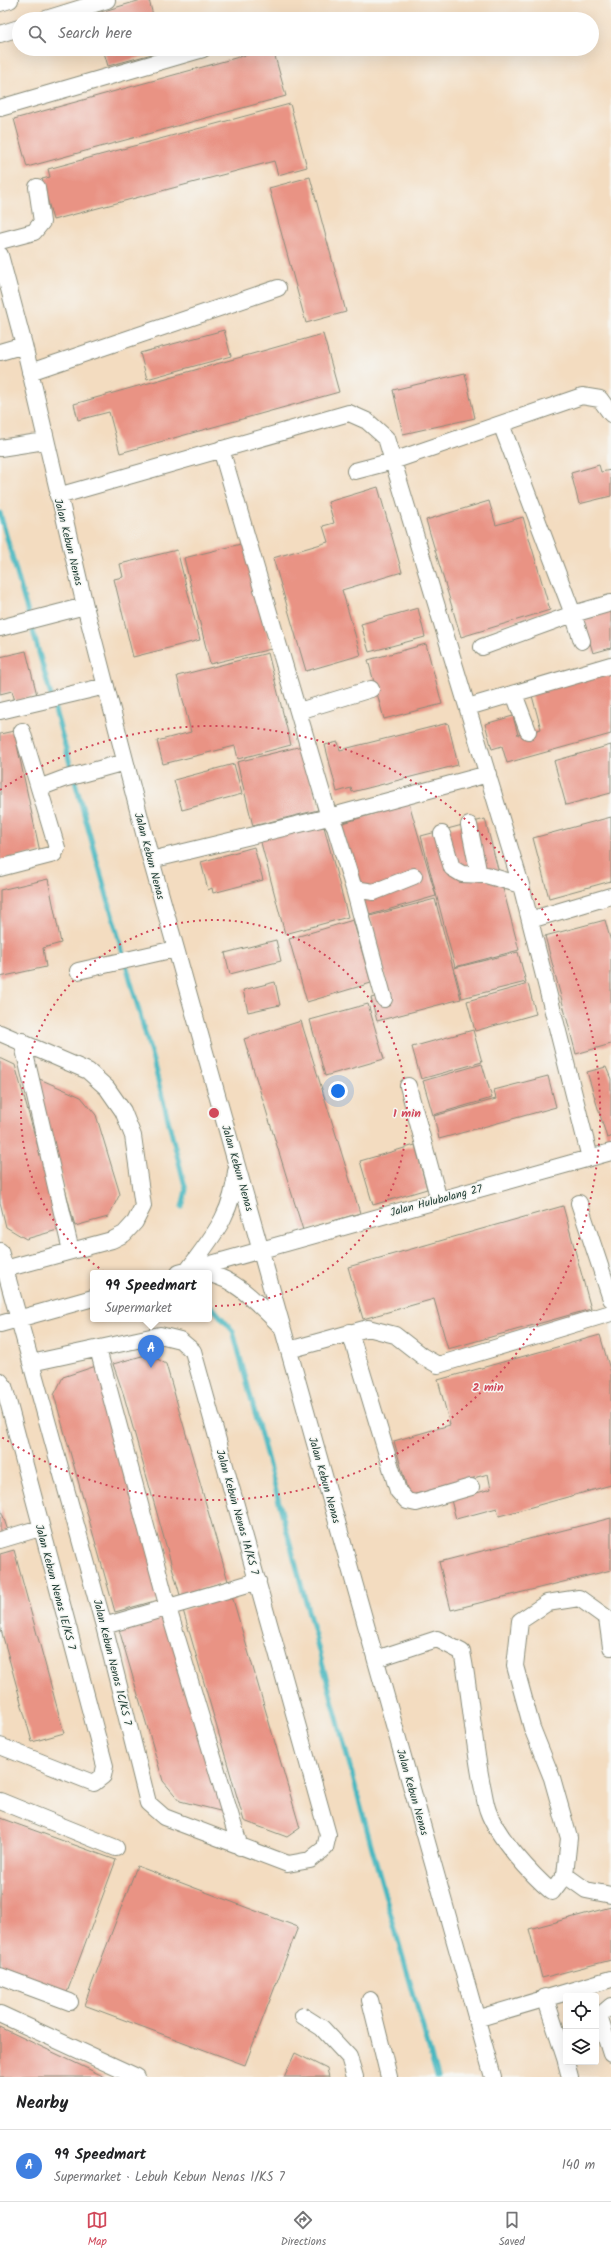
<!DOCTYPE html>
<meta charset="utf-8">
<style>
body{margin:0;font-family:Kalam,sans-serif;background:#f2f2f2;color:#202124}
.controls{position:absolute;right:12px;bottom:12px;display:grid;overflow:hidden;border-radius:4px;box-shadow:0 4px 16px #0002}
.controls button{width:36px;height:36px;display:grid;place-items:center;padding:0;border:0;border-bottom:1px solid #e0e0e0;background:#fff;color:#202124;font:20px sans-serif}
.you{position:absolute;left:338px;top:1091px;width:14px;height:14px;margin:-10px;border:3px solid #fff;border-radius:50%;background:#1a73e8;box-shadow:0 0 0 6px #1a73e833}
.badge{display:grid;place-items:center;width:26px;height:26px;border-radius:50%;background:#d1495b;color:#fff;font-size:13px;font-weight:700}
.pin{position:absolute;translate:-50% -33px;filter:drop-shadow(0 1px 2px #0008)}
.pin::after{content:'';position:absolute;top:21px;width:14px;height:12px;background:inherit;clip-path:polygon(0 0,100% 0,50% 100%)}
.popup{position:absolute;left:90px;top:1270px;width:122px;height:52px;box-sizing:border-box;display:grid;place-content:center;border-radius:4px;background:#fff;filter:drop-shadow(0 1px 3px #0005);font-size:13px;white-space:nowrap;color:#757577}
.popup b{font-size:15px;color:#202124}
.popup::after{content:'';position:absolute;left:50%;top:100%;margin-left:-8px;border:8px solid transparent;border-top-color:#fff}
.list{margin:0;padding:0;list-style:none}
h2{display:flex;justify-content:space-between;align-items:center;height:52px;margin:0;padding:0 16px;font-size:17px}
h2 small{font-size:13px;font-weight:400;color:#757577}
.list li{display:grid;grid-template-columns:26px 1fr auto;gap:12px;align-items:center;box-sizing:border-box;height:72px;padding:0 16px;border-top:1px solid #e0e0e0}
.list b{display:block;font-size:15px;white-space:nowrap}
.list p{margin:0;font-size:13px;white-space:nowrap;color:#757577}
.list em{font-size:13px;font-style:normal;color:#757577}
.icon{flex:none;width:22px;height:22px;fill:none;stroke:currentColor;stroke-width:2;stroke-linecap:round;stroke-linejoin:round}
.map{position:relative;flex:none;width:611px;height:2077px;overflow:hidden}
.search{position:absolute;background:#fff;box-shadow:0 4px 16px #0002;left:12px;right:12px;top:12px;height:44px;display:flex;align-items:center;gap:10px;box-sizing:border-box;padding:0 14px;border-radius:22px;color:#757577;font-size:15px}
.sheet{height:124px;background:#fff}
nav{display:flex;justify-content:space-around;align-items:center;box-sizing:border-box;height:56px;border-top:1px solid #e0e0e0;background:#fff;font-size:11px;color:#757577}
nav a{display:grid;justify-items:center;gap:2px}
nav .on{color:#d1495b}
.map>svg:first-child{display:block}
.lines{fill:none;stroke-linecap:round;stroke-linejoin:round}
.stream{stroke:#49b8c0;stroke-width:5}
.building{fill:#e99384}
.minor-casing{stroke:#898c7a;stroke-width:18}
.minor{stroke:#fff;stroke-width:16}
.ring{fill:none;stroke:#d1495b;stroke-width:2;stroke-dasharray:2 4}
.labels{text-anchor:middle;stroke-width:3;stroke-linejoin:round;paint-order:stroke}
.street-label{font-size:11px;fill:#1f3d34;stroke:#f6f6f2}
.centre{fill:#d1495b;stroke:#f6f6f2;stroke-width:2}
.ring-label{font-size:12px;text-anchor:middle;font-weight:bold;fill:#d1495b;stroke:#f6f6f2;stroke-width:3;stroke-linejoin:round;paint-order:stroke}
</style>
<div class="map">
<svg width="611" height="2077" viewBox="0 0 611 2077">
<rect width="100%" height="100%" fill="#f6f6f2"/>
<filter id="ink" filterUnits="userSpaceOnUse"><feTurbulence type="fractalNoise" baseFrequency=".025" numOctaves="2"/><feDisplacementMap in="SourceGraphic" scale="8" xChannelSelector="R" yChannelSelector="G"/><feConvolveMatrix kernelMatrix="1 2 1 2 8 2 1 2 1" color-interpolation-filters="sRGB"/></filter>
<filter id="wash" filterUnits="userSpaceOnUse"><feTurbulence type="fractalNoise" baseFrequency=".012" numOctaves="4" result="noise"/><feDisplacementMap in="SourceGraphic" scale="16" xChannelSelector="R" yChannelSelector="G"/><feGaussianBlur stdDeviation="0.9" result="paint"/><feColorMatrix in="noise" values="0 0 0 0 0 0 0 0 0 0 0 0 0 0 0 0 0 1.4 0 .05"/><feComposite in="paint" operator="in"/></filter>
<g filter="url(#wash)">
<rect width="100%" height="100%" fill="#f3dcc0"/>
<g class="lines">
<path class="stream" d="M0,513L153,1061L186,1190L182,1207
M212,1307L233,1331L373,1852L437,2077"/>
</g>
<g id="blocks">
<path class="building" d="M141,0H149L154,19H95L94,14Z
M103,49H162L163,51L108,66Z
M268,49H273L286,96L27,167L14,119Z
M290,104L307,167L278,175L274,161L53,220L42,179L50,177L48,169Z
M310,177L346,312L306,323L269,188Z
M224,330L231,356L147,379L140,353Z
M323,334L339,392L120,453L109,412L78,420L74,404Z
M465,373L475,418L403,434L393,390Z
M599,465L601,472L611,470V496L579,504L571,473Z
M378,487L402,572L342,590L361,655L306,671L273,558L328,542L323,526L334,523L328,502Z
M489,501L496,525L523,517L550,610L461,637L426,520Z
M245,543L271,649L210,664L184,558Z
M177,550L200,640L133,657L114,579L123,577L120,564Z
M418,608L425,637L369,652L361,624Z
M611,610V648L593,653L583,619Z
M426,644L442,704L384,719L368,660Z
M26,651L37,695L15,701L12,691L0,694V657Z
M268,653L291,745L238,759L235,746L163,764L157,741L191,732L177,676Z
M611,669V734L507,763L502,746L492,749L485,724L513,716L518,735L541,729L531,692Z
M448,723L458,765L352,792L351,788L337,792L325,745L338,742L340,750Z
M14,731L40,852L0,861V734Z
M611,745V793L566,805L554,761Z
M302,746L318,810L253,826L237,762Z
M234,764L242,794L182,810L174,780Z
M409,803L436,896L366,916L340,824Z
M611,817V881L549,898L533,838Z
M485,819L519,950L455,967L421,836Z
M323,823L348,917L285,934L260,839Z
M254,847L263,880L213,893L212,888L208,890L201,862Z
M48,879L61,943L43,948L46,967L0,977V890Z
M435,899L461,999L377,1021L371,998L389,993L370,916Z
M353,920L371,983L307,1002L289,939Z
M605,920L611,942V1044L576,1054L545,936Z
M276,940L281,961L230,974L225,953Z
M518,952L526,982L462,998L454,968Z
M275,982L280,1005L248,1012L243,990Z
M528,984L536,1014L475,1031L467,1001Z
M368,1004L384,1059L325,1076L310,1020Z
M301,1021L360,1213L303,1230L244,1039Z
M473,1030L482,1062L421,1079L412,1047Z
M0,1058L15,1065L61,1229L26,1239L6,1227L0,1202Z
M482,1064L492,1098L433,1115L423,1081Z
M606,1067L611,1079V1137L607,1138L587,1072Z
M548,1076L556,1107L439,1139L434,1116L496,1099L494,1090Z
M35,1077L81,1097L96,1115L120,1194L108,1217L75,1226Z
M415,1145L427,1189L373,1205L360,1161Z
M563,1206L591,1309L448,1349L434,1299L363,1319L348,1267Z
M600,1335L611,1373V1485L499,1516L497,1508L456,1519L451,1500L491,1489L488,1474L409,1496L394,1441L450,1425L438,1380Z
M149,1354L166,1364L228,1581L180,1595L124,1396L113,1364Z
M99,1365L162,1599L115,1612L54,1395L63,1377Z
M0,1507L8,1531L0,1533Z
M611,1518V1570L451,1610L439,1562Z
M14,1550L64,1733L32,1742L0,1626V1554Z
M232,1596L300,1828L287,1837L244,1821L183,1610Z
M165,1612L224,1812L180,1801L163,1781L118,1626Z
M0,1818L116,1860L65,1998L0,1974Z
M137,1866L298,1927L245,2065L84,2005Z
M611,1907V1960L542,1978L529,1929Z
M0,2027L105,2077H0Z
M295,2053L327,2069L329,2077H284Z"/>
</g>
</g>
<g filter="url(#ink)">
<use href="#blocks" fill-opacity="0" stroke="#898c7a" stroke-width="1"/>
<g class="lines">
<g class="minor-casing">
<path id="minor" d="M0,3L10,0
M46,19L107,0
M0,34L19,28
M0,108L203,49
M0,241L34,232L42,222L37,187
M0,255L24,345L85,606L151,860L493,2077
M0,352L24,345
M30,372L278,288
M0,448L45,441
M221,449L329,817L488,774
M355,471L393,461L582,396L600,399L611,414
M58,496L349,413L367,421L386,438L521,885L590,1158
M0,628L85,606
M582,641L573,614L611,603
M482,647L573,614L501,424
M514,694L528,731
M468,707L611,665
M0,711L106,686
M299,711L371,689
M22,731L39,788
M469,825L479,875
M442,834L452,868L462,874L486,875L521,885
M151,860L329,817L335,827L354,889L384,999
M0,868L54,854L57,848L39,788L63,779L125,762
M354,889L374,892L414,876
M530,920L611,896
M78,971L175,949
M0,1033L88,1071L107,1088L123,1111L133,1136L143,1206L135,1222L124,1234L112,1240L5,1269
M22,1041L71,1251
M408,1086L439,1200
M579,1203L611,1299
M0,1251L104,1626L148,1803L164,1817L288,1864L310,1860L325,1848L328,1835L193,1351L180,1340L160,1335L31,1363
M188,1270C212,1237 233,1214 236,1171
M179,1273L611,1152
M209,1274C239,1280 260,1307 282,1327
M0,1324L93,1298
M350,1332L398,1491L407,1501L416,1503L471,1487
M98,1349L168,1608L240,1847
M289,1350L368,1328L395,1335L422,1356L438,1365L611,1313
M0,1381L4,1386L105,1766L103,1776L94,1783L0,1746
M0,1540L40,1528
M104,1626L258,1581
M376,1659L437,1639L462,1652C471,1696 473,1741 482,1785C484,1793 485,1803 488,1811C497,1837 532,1875 552,1892L565,1875L569,1838L552,1778L532,1728L515,1666L520,1621L547,1603L579,1598L607,1618L611,1647
M0,1801L116,1848
M565,1875L586,1890L611,1895
M0,1976L70,2002
M545,1997L566,2061
M370,2000L389,2077
M0,2014L137,2077
M303,2016L322,2028L349,2057L355,2077
M599,2016L611,2054
M476,2019L611,1979
M596,2019L611,2006
M566,2062L570,2077"/>
</g>
<use href="#minor" class="minor"/>
</g>
</g>
<g class="ring">
<circle cx="214" cy="1113" r="193"/>
<path d="M0 790A387 387 0 1 1 0 1436"/>
</g>
<g class="labels">
<g class="street-label">
<text transform="translate(69 542) rotate(76)" y="4">Jalan Kebun Nenas</text>
<text transform="translate(150 856) rotate(75)" y="4">Jalan Kebun Nenas</text>
<text transform="translate(238 1168) rotate(74)" y="4">Jalan Kebun Nenas</text>
<text transform="translate(436 1200) rotate(-15)" y="4">Jalan Hulubalang 27</text>
<text transform="translate(325 1480) rotate(74)" y="4">Jalan Kebun Nenas</text>
<text transform="translate(238 1512) rotate(74)" y="4">Jalan Kebun Nenas 1A/KS 7</text>
<text transform="translate(56 1587) rotate(75)" y="4">Jalan Kebun Nenas 1E/KS 7</text>
<text transform="translate(113 1662) rotate(76)" y="4">Jalan Kebun Nenas 1C/KS 7</text>
<text transform="translate(413 1792) rotate(74)" y="4">Jalan Kebun Nenas</text>
</g>
</g>
<circle cx="214" cy="1113" r="6" class="centre"/>
<g class="ring-label">
<text x="407" y="1117">1 min</text>
<text x="488" y="1391">2 min</text>
</g>
</svg>
<div class="controls">
<button><svg class="icon" aria-label="locate" viewBox="0 0 24 24"><circle cx="12" cy="12" r="6"/><path d="M12 2v4M12 18v4M2 12h4M18 12h4"/></svg></button>
<button><svg class="icon" aria-label="layers" viewBox="0 0 24 24"><path d="M12 4l9 5-9 5-9-5zM3 14l9 5 9-5"/></svg></button>
</div>
<div class="you"></div>
<div class="pin badge" style="left:151px;top:1368px;background:#3f7fe0">A</div>
<div class="popup"><b>99 Speedmart</b>Supermarket</div>
<div class="search"><svg class="icon" aria-label="search" viewBox="0 0 24 24"><circle cx="10" cy="10" r="6"/><path d="M15 15l6 6"/></svg>Search here</div>
</div>
<section class="sheet">
<h2>Nearby<small></small></h2>
<ul class="list">
<li><span class="badge" style="background:#3f7fe0">A</span><div><b>99 Speedmart</b><p>Supermarket · Lebuh Kebun Nenas 1/KS 7</p></div><em>140 m</em></li>
</ul>
</section>
<nav>
<a class="on"><svg class="icon" aria-label="map" viewBox="0 0 24 24"><path d="M3 6l6-2 6 2 6-2v14l-6 2-6-2-6 2zM9 4v14M15 6v14"/></svg>Map</a>
<a><svg class="icon" aria-label="directions" viewBox="0 0 24 24"><path d="M12 3l9 9-9 9-9-9zM9 14v-3h6M13 9l2 2-2 2"/></svg>Directions</a>
<a><svg class="icon" aria-label="saved" viewBox="0 0 24 24"><path d="M7 4h10v16l-5-4-5 4z"/></svg>Saved</a>
</nav>
